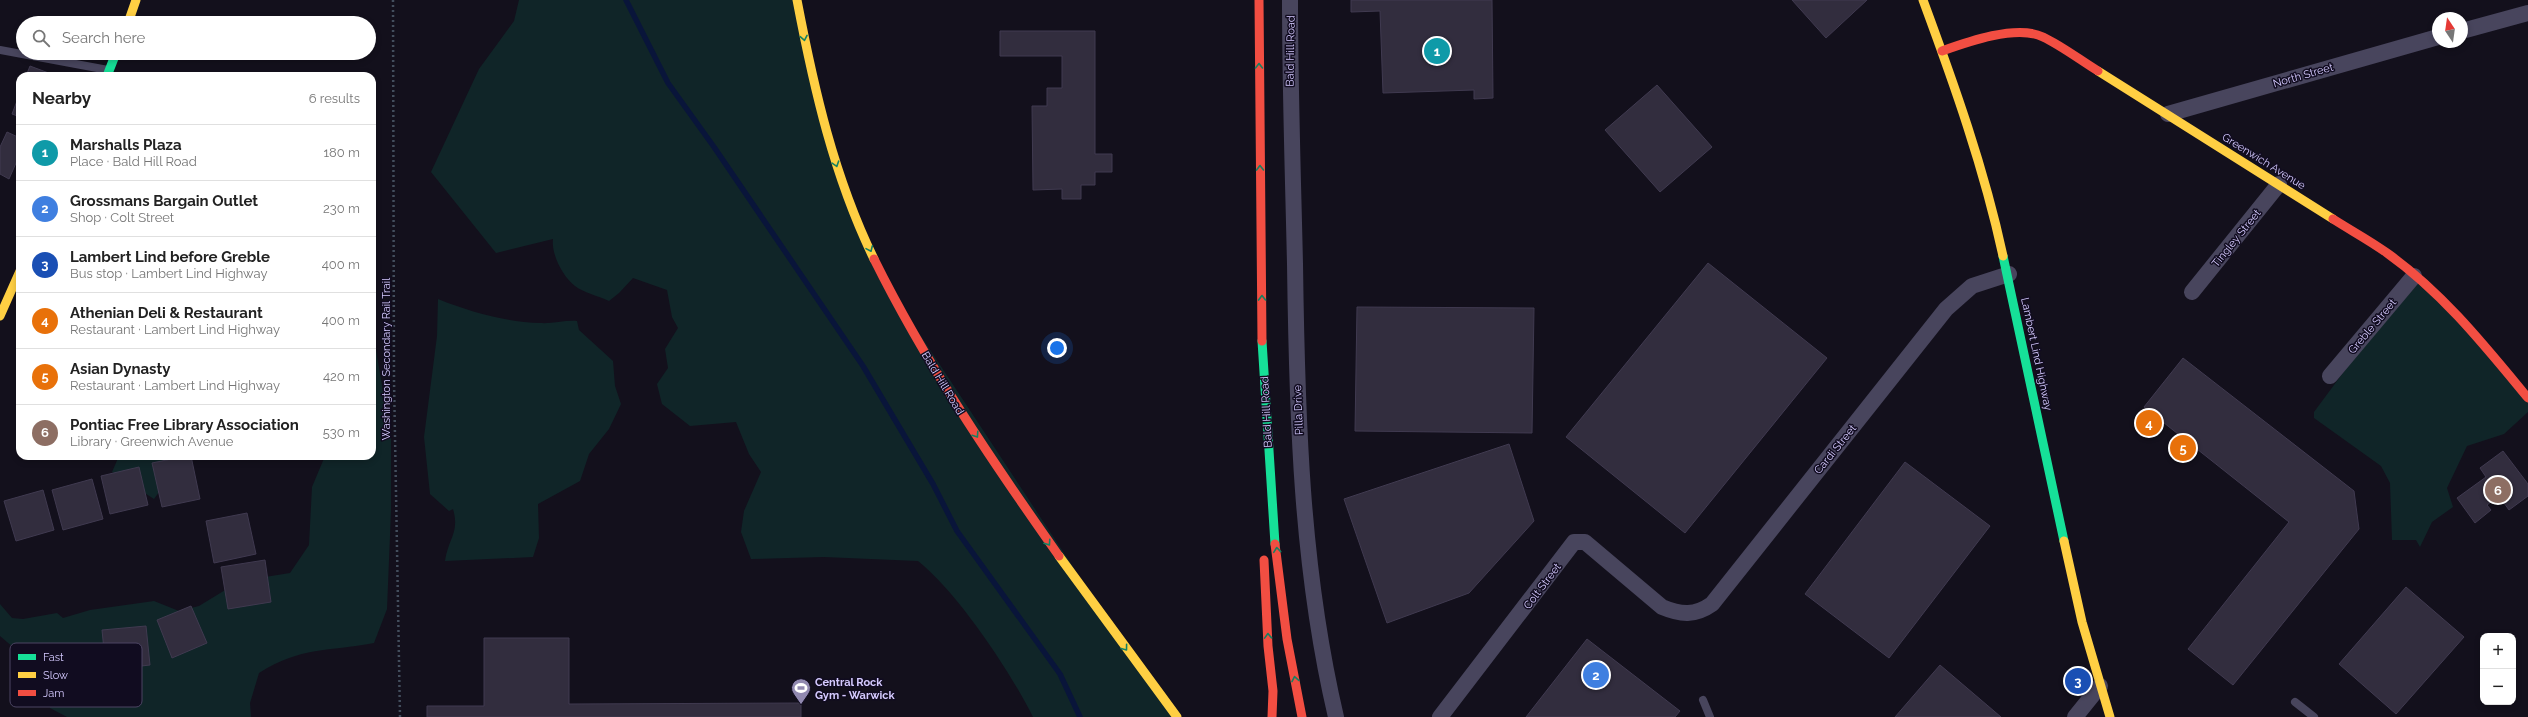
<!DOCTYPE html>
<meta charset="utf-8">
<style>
body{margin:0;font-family:Raleway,sans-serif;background:#f6f6f6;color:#222}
.controls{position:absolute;right:12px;bottom:12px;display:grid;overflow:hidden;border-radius:8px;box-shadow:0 2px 6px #0003}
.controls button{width:36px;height:36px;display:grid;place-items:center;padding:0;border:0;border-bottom:1px solid #e0e0e0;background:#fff;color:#222;font:20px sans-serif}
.compass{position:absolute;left:2432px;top:12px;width:36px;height:36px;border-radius:50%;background:#fff;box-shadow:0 2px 6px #0003;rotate:347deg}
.you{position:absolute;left:1057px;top:348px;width:14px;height:14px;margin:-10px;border:3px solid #fff;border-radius:50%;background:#1a73e8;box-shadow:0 0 0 6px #1a73e833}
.badge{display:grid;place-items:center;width:26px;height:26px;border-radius:50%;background:#d93025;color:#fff;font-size:13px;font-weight:700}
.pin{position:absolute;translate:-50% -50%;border:2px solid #fff;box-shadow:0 1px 4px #0006}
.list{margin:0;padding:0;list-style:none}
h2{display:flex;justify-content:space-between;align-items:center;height:52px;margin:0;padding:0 16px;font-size:17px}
h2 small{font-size:13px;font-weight:400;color:#767676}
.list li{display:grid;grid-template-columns:26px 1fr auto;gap:12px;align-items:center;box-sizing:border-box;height:56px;padding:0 16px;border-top:1px solid #e0e0e0}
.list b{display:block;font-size:15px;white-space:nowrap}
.list p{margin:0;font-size:13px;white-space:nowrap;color:#767676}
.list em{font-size:13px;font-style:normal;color:#767676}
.icon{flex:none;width:22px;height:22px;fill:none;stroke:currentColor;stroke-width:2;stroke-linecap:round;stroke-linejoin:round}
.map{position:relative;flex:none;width:2528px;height:717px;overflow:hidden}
.search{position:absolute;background:#fff;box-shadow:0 2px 6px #0003;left:16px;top:16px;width:360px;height:44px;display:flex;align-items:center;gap:10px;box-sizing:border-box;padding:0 14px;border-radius:22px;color:#767676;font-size:15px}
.panel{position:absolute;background:#fff;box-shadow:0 2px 6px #0003;left:16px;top:72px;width:360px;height:388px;border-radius:12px}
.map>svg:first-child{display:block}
.green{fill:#102528}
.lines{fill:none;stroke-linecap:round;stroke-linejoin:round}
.stream{stroke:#09153a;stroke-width:5.5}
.building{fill:#322d3e;stroke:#403a50}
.path{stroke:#434e5d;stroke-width:2.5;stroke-dasharray:2 3;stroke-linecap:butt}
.lane{stroke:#48455d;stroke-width:8}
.street{stroke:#48455d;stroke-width:16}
.fast{stroke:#16e098;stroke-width:9}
.slow{stroke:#ffcf43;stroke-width:9}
.jam{stroke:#f24e42;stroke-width:9}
.oneway{stroke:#148162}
.labels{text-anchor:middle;stroke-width:3;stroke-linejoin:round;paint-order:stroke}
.street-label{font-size:11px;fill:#d5caff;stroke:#110c20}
.poi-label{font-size:11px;font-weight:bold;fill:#d5caff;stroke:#110c20;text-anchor:start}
.key{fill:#110c20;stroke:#4c4563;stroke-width:1}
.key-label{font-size:11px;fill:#d5caff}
</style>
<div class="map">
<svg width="2528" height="717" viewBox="0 0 2528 717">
<rect width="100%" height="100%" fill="#13101c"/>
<path class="green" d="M519,0H799L823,118L882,277L1172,717H1033C1010,671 958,593 918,561L824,557L751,559L741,532L744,511L761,472L749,454L736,422L690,426L662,404L657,384L668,368L665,349L678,328L672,317L667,290L633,278L619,293L609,301C599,296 584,293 575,286C563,277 551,254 553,239L496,253L431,172L479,69L514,21Z
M2420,281L2528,396V412L2504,434L2467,446L2447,488L2453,507L2432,522L2420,547L2416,540H2392L2390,483L2381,466L2314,418V412L2351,362Z
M438,299C470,312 506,322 540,323C552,324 565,320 577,321L579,330L613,361L615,386L621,404L609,429L589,454L580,481L538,504L539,538L533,557L445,561C448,539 460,532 453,509L449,511L430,494L424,437L437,336Z
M372,326L391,439V511L387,609L374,643C327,652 302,646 259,673L250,703L251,717H67L50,708L42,672L0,636V604L12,618L23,619L57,613L63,618L90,610L154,601L179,611L199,606L240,581L290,573L309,545L312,487L325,456H372Z
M119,456H185L154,499L112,472Z"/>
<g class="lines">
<path class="stream" d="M626,0L668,83L714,147L863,366L933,484L957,531L1060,674L1080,717"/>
</g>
<path class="building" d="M1351,0H1492L1493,98L1474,99V90L1383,93L1380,11L1351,12Z
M1792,0H1867L1826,38Z
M1000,31H1095V154H1112V172H1095V185H1081V199H1062V189L1033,190L1032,106H1047V88H1062V56H1000Z
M30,66L54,75L53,76H26Z
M1657,85L1712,147L1660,192L1605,130Z
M20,93V117L12,114Z
M7,132L20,138V154L9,179L0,174V147Z
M1708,263L1827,358L1685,533L1566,437Z
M1357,307L1534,308L1532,433L1355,431Z
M2183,358L2354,491L2359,529L2233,685L2188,649L2289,522L2144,407Z
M1509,444L1534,521L1469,593L1387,623L1344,499Z
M2503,451L2528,484V496L2509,510L2499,496L2487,505L2491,510L2475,523L2457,498L2486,477L2480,468Z
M186,456H191L200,499L162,507L152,463Z
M1905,462L1990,526L1889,658L1805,594Z
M139,467L148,505L110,514L101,476Z
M92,479L103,519L63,530L52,490Z
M43,490L54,530L16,541L4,501Z
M247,513L256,554L214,563L206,521Z
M265,560L271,602L228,609L221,567Z
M2406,587L2464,637L2396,714L2339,664Z
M191,606L207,643L172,658L157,620Z
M146,626L150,665L106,670L102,630Z
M484,638H569V704L801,703V717H427V706H484Z
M1587,639L1680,711L1675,717H1526Z
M1940,665L2001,717H1895Z"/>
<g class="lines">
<path class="path" d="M393,0L394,380L400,717"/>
<path class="lane" d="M0,50L108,70
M1703,700L1710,717
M2295,702L2314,717"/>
<path class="street" d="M1290,0C1290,88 1293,176 1295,264C1297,417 1301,568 1336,717
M2462,31L2528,13
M2168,114L2438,37
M2192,292L2279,184
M2330,376L2414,276
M1440,717L1574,542H1585L1662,607C1681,615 1695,616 1712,604L1946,309L1972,286L2009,274
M2075,717L2100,686"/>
<path class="fast" d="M107,76L116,53
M2003,256L2064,541
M1262,341L1275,544"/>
<path class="slow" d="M797,0C814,89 834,177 874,259
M1923,0C1954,84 1984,168 2003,256
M128,23L136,0
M2098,71L2333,219
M0,316L20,271
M2064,541L2082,622L2110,717
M1059,556L1177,717"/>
<path class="jam" d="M1259,0L1262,341
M1942,51C1967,42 2017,24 2043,37C2062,46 2080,60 2098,71
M2333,219C2350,230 2369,240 2387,253C2442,292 2485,346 2528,398
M874,259C926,364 992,461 1059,556
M1275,544L1287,639L1302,717
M1264,560L1268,646L1273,691L1272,717"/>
</g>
<defs><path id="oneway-chevron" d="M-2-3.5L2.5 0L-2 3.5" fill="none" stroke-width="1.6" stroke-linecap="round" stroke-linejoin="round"/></defs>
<g class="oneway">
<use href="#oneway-chevron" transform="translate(804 38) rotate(79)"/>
<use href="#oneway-chevron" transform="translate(1259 66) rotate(-90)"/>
<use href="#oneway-chevron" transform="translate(836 164) rotate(72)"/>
<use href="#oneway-chevron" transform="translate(1260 168) rotate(-91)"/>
<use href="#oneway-chevron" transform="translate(870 249) rotate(66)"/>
<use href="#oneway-chevron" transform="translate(1262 298) rotate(-91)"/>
<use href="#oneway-chevron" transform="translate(976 435) rotate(56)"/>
<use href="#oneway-chevron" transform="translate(1048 543) rotate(56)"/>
<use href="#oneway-chevron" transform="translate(1277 550) rotate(-96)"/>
<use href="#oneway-chevron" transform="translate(1268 636) rotate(-92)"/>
<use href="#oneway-chevron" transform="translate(1125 648) rotate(53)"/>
<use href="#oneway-chevron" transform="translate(1295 679) rotate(-101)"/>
</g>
<defs>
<g id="stadium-pin" transform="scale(1)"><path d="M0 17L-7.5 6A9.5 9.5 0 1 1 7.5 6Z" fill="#9189b0" stroke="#110c20"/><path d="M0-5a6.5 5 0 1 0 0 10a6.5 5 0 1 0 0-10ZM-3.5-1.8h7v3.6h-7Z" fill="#fff"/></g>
</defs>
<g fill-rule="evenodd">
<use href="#stadium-pin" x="801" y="688"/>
</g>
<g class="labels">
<g class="street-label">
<text transform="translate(1290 51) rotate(-89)" y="4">Bald Hill Road</text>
<text transform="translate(2303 75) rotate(-16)" y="4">North Street</text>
<text transform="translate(2264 161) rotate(32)" y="4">Greenwich Avenue</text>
<text transform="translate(2236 238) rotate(-51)" y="4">Tingley Street</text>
<text transform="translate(2372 326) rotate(-50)" y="4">Greble Street</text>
<text transform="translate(2037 354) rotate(78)" y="4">Lambert Lind Highway</text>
<text transform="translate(386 359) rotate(-90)" y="4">Washington Secondary Rail Trail</text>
<text transform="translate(943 383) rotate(59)" y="4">Bald Hill Road</text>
<text transform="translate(1298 410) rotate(-92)" y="4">Pilla Drive</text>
<text transform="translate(1266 412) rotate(-93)" y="4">Bald Hill Road</text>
<text transform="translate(1835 449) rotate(-51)" y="4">Cardi Street</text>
<text transform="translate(1542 586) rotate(-53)" y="4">Colt Street</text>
</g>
<g class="poi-label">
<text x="815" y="686">Central Rock<tspan x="815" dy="13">Gym - Warwick</tspan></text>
</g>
</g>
<rect x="10" y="643" width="132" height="64" rx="6" class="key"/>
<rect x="18" y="654" width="18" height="6" fill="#16e098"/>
<rect x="18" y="672" width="18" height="6" fill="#ffcf43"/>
<rect x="18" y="690" width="18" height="6" fill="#f24e42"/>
<g class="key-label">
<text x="43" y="661">Fast</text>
<text x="43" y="679">Slow</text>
<text x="43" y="697">Jam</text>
</g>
</svg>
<div class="controls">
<button>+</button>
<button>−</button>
</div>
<svg class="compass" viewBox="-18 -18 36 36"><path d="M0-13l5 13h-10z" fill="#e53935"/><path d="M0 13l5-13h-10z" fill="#767676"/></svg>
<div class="you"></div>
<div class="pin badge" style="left:1437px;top:51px;background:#0f9aa8">1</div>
<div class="pin badge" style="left:1596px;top:675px;background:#3f7fe0">2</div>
<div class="pin badge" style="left:2078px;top:681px;background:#1a4fb4">3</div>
<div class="pin badge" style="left:2149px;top:423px;background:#e8710a">4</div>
<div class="pin badge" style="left:2183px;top:448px;background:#e8710a">5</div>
<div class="pin badge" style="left:2498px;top:490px;background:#8d6e63">6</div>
<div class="search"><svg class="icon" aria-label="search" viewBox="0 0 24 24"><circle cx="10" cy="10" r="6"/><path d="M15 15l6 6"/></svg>Search here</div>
<section class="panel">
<h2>Nearby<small>6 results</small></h2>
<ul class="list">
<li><span class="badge" style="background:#0f9aa8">1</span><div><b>Marshalls Plaza</b><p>Place · Bald Hill Road</p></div><em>180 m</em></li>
<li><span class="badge" style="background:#3f7fe0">2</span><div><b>Grossmans Bargain Outlet</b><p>Shop · Colt Street</p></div><em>230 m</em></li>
<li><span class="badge" style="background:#1a4fb4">3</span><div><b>Lambert Lind before Greble</b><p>Bus stop · Lambert Lind Highway</p></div><em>400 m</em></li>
<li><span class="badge" style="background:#e8710a">4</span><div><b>Athenian Deli &amp; Restaurant</b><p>Restaurant · Lambert Lind Highway</p></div><em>400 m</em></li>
<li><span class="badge" style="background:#e8710a">5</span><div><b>Asian Dynasty</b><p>Restaurant · Lambert Lind Highway</p></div><em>420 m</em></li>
<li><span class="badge" style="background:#8d6e63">6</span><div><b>Pontiac Free Library Association</b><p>Library · Greenwich Avenue</p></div><em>530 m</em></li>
</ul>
</section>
</div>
